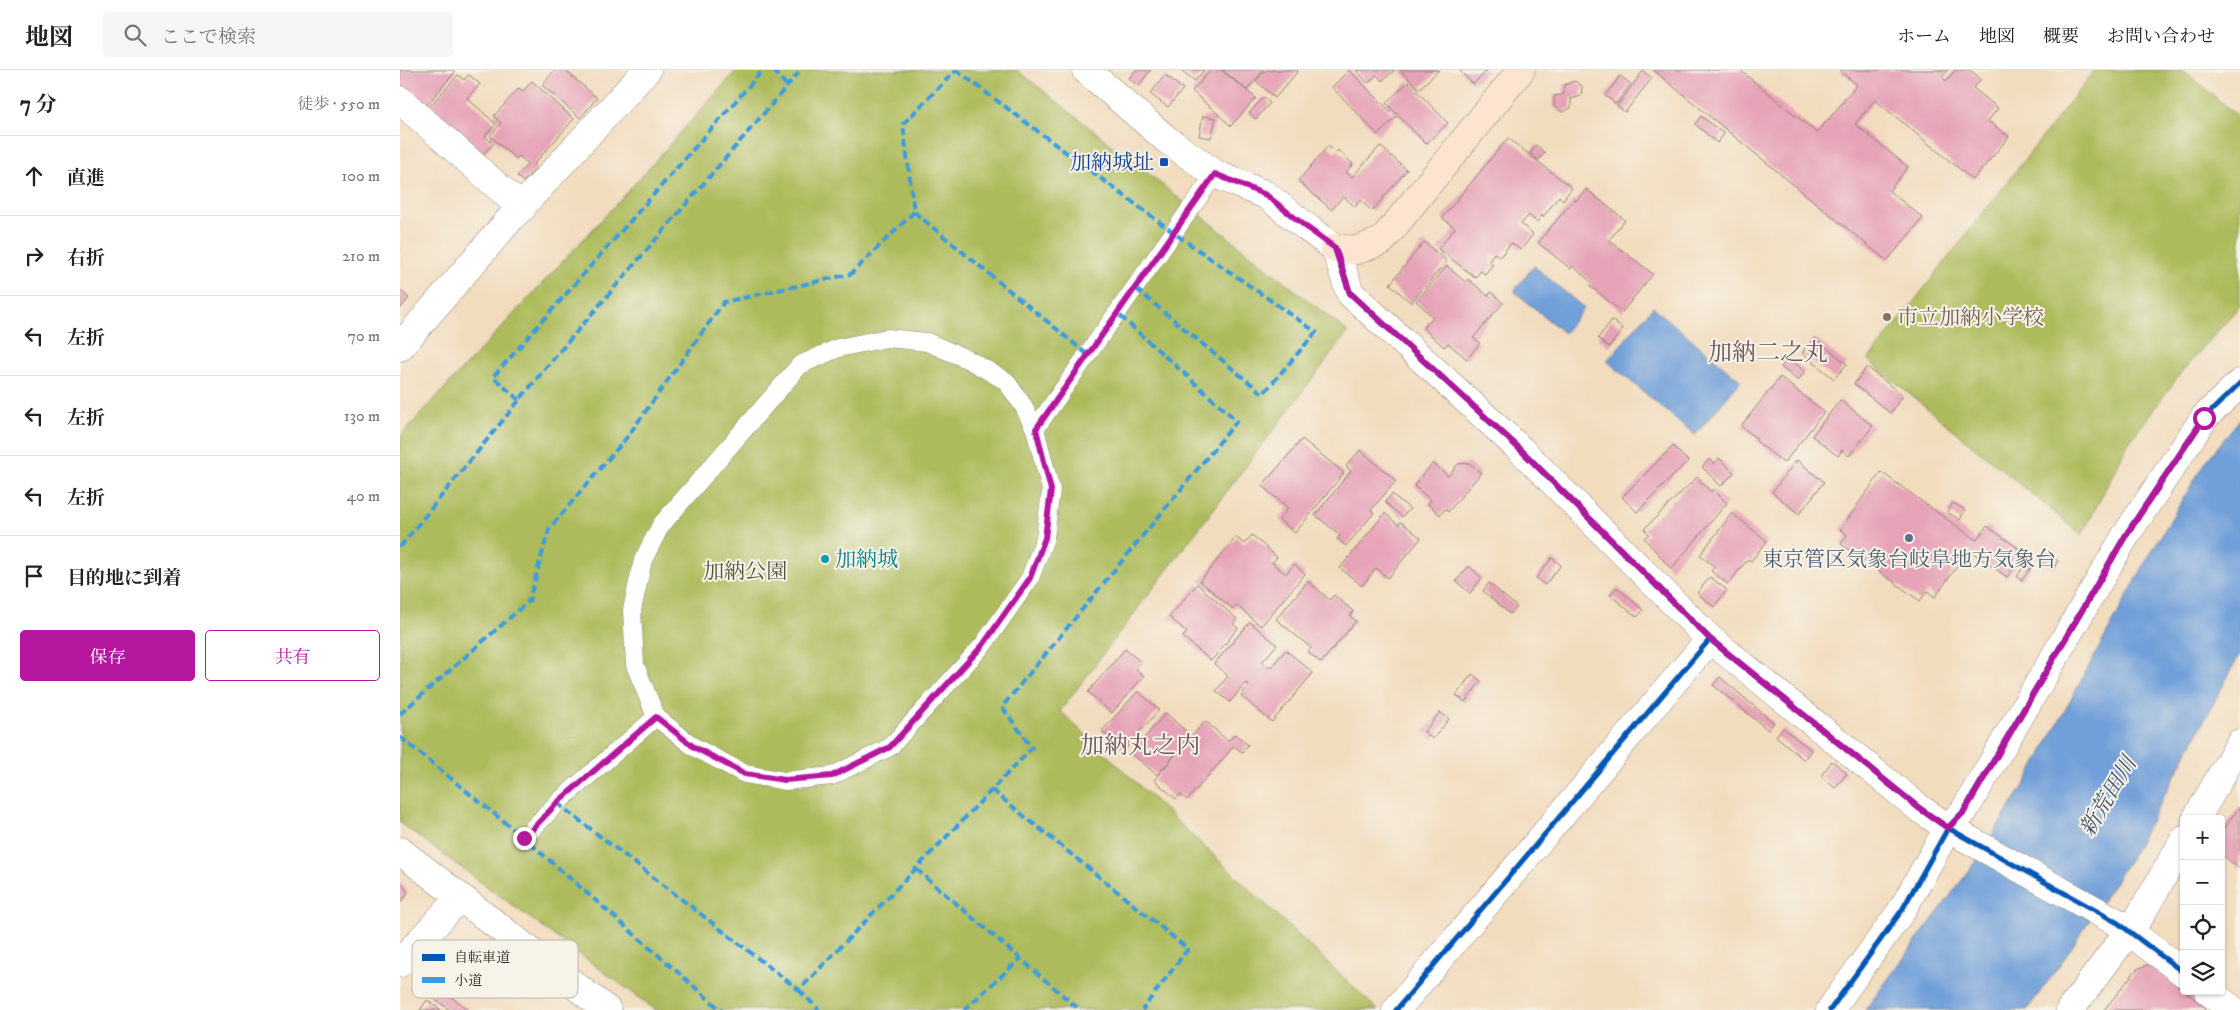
<!DOCTYPE html>
<html lang="ja">
<meta charset="utf-8">
<style>
body{margin:0;font-family:"IM FELL DW Pica","Noto Serif JP",serif;background:#f6f6f6;color:#222}
.controls{position:absolute;right:15px;bottom:15px;display:grid;overflow:hidden;border-radius:5px;box-shadow:0 1px 4px #0004}
.controls button{width:45px;height:45px;display:grid;place-items:center;padding:0;border:0;border-bottom:1px solid #e0e0e0;background:#fff;color:#222;font:25px sans-serif}
.stop{position:absolute;width:15px;height:15px;margin:-11px;border:4px solid #b5179e;border-radius:50%;background:#fff}
.stop.end{background:#b5179e;border-color:#fff;box-shadow:0 1px 5px #0008}
.list{margin:0;padding:0;list-style:none}
h2{display:flex;justify-content:space-between;align-items:center;height:65px;margin:0;padding:0 20px;font-size:21px}
h2 small{font-size:16px;font-weight:400;color:#767676}
.list li{display:grid;grid-template-columns:32px 1fr auto;gap:15px;align-items:center;box-sizing:border-box;height:80px;padding:0 20px;border-top:1px solid #e0e0e0}
.list b{display:block;font-size:19px;white-space:nowrap}
.list em{font-size:16px;font-style:normal;color:#767676}
.actions{display:flex;gap:10px;padding:15px 20px}
.actions a{flex:1;padding:11px 0;border:1px solid #b5179e;border-radius:5px;text-align:center;font-size:18px;color:#b5179e}
.actions .main{background:#b5179e;color:#fff}
.icon{flex:none;width:28px;height:28px;fill:none;stroke:currentColor;stroke-width:2;stroke-linecap:round;stroke-linejoin:round}
.map{position:relative;flex:none;width:1840px;height:940px;overflow:hidden}
header{display:flex;align-items:center;gap:30px;box-sizing:border-box;height:70px;padding:0 25px;background:#fff;border-bottom:1px solid #e0e0e0}
header strong{font-size:24px}
nav{display:flex;gap:28px;margin-inline-start:auto;font-size:18px}
.search{width:350px;height:45px;background:#f6f6f6;display:flex;align-items:center;gap:12px;box-sizing:border-box;padding:0 18px;border-radius:5px;color:#767676;font-size:19px}
main{display:flex}
aside{flex:1;background:#fff}
.map>svg:first-child{display:block}
.green{fill:#aebb5c;stroke:#6c7344}
.water{fill:#6f9fd9;stroke:#4d6582}
.building{fill:#e6a3b7}
.lines{fill:none;stroke-linecap:round;stroke-linejoin:round}
.lane-casing{stroke:#8e8474;stroke-width:19}
.street-casing{stroke:#8e8474;stroke-width:29}
.secondary-casing{stroke:#8e8474;stroke-width:29}
.lane{stroke:#fff;stroke-width:18}
.street{stroke:#fff;stroke-width:28}
.secondary{stroke:#fde4d0;stroke-width:28}
.quiet{stroke:#3d9ce1;stroke-width:4;stroke-dasharray:8 4;stroke-linecap:butt}
.cycleway-casing{stroke:#f7f3e8;stroke-width:8}
.cycleway{stroke:#0057b8;stroke-width:5}
.route{stroke:#b5179e;stroke-width:6}
.transit-dot{fill:#1a4fb4;stroke:#f7f3e8;stroke-width:2}
.education-dot{fill:#8d6e63;stroke:#f7f3e8;stroke-width:2}
.service-dot{fill:#5c6f8a;stroke:#f7f3e8;stroke-width:2}
.culture-dot{fill:#0f9aa8;stroke:#f7f3e8;stroke-width:2}
.labels{text-anchor:middle;stroke-width:4;stroke-linejoin:round;paint-order:stroke}
.transit-label{font-size:21px;fill:#164399;stroke:#f7f3e8;text-anchor:end}
.education-label{font-size:21px;fill:#785e54;stroke:#f7f3e8;text-anchor:start}
.culture-label{font-size:21px;fill:#0d838f;stroke:#f7f3e8;text-anchor:start}
.service-label{font-size:21px;fill:#4e5e75;stroke:#f7f3e8}
.park-label{font-size:21px;fill:#52563a;stroke:#f7f3e8}
.water-label{font-size:22px;font-style:italic;fill:#435468;stroke:#f7f3e8}
.quarter-label{font-size:24px;fill:#6c555c;stroke:#f7f3e8}
.key{fill:#f7f3e8;stroke:#bab7af;stroke-width:1}
.key-label{font-size:14px;fill:#2b2b2b}
</style>
<header>
<strong>地図</strong>
<div class="search"><svg class="icon" aria-label="search" viewBox="0 0 24 24"><circle cx="10" cy="10" r="6"/><path d="M15 15l6 6"/></svg>ここで検索</div>
<nav><a>ホーム</a><a>地図</a><a>概要</a><a>お問い合わせ</a></nav>
</header>
<main>
<aside>
<h2>7 分<small>徒歩 · 550 m</small></h2>
<ul class="list">
<li><svg class="icon" aria-label="ahead" viewBox="0 0 24 24"><path d="M12 20V5M6 11l6-6 6 6"/></svg><div><b>直進</b></div><em>100 m</em></li>
<li><svg class="icon" aria-label="right" viewBox="0 0 24 24"><path d="M7 20v-9h11M14 6l5 5-5 5"/></svg><div><b>右折</b></div><em>210 m</em></li>
<li><svg class="icon" aria-label="left" viewBox="0 0 24 24"><path d="M17 20v-9H6M10 6l-5 5 5 5"/></svg><div><b>左折</b></div><em>70 m</em></li>
<li><svg class="icon" aria-label="left" viewBox="0 0 24 24"><path d="M17 20v-9H6M10 6l-5 5 5 5"/></svg><div><b>左折</b></div><em>130 m</em></li>
<li><svg class="icon" aria-label="left" viewBox="0 0 24 24"><path d="M17 20v-9H6M10 6l-5 5 5 5"/></svg><div><b>左折</b></div><em>40 m</em></li>
<li><svg class="icon" aria-label="arrive" viewBox="0 0 24 24"><path d="M6 21V4h12l-3 4 3 4H6"/></svg><div><b>目的地に到着</b></div></li>
</ul>
<div class="actions"><a class="main">保存</a><a>共有</a></div>
</aside>
<div class="map">
<svg width="1840" height="940" viewBox="0 0 1840 940">
<rect width="100%" height="100%" fill="#f7f3e8"/>
<filter id="ink" filterUnits="userSpaceOnUse"><feTurbulence type="fractalNoise" baseFrequency=".02" numOctaves="2"/><feDisplacementMap in="SourceGraphic" scale="10" xChannelSelector="R" yChannelSelector="G"/><feConvolveMatrix kernelMatrix="1 2 1 2 8 2 1 2 1" color-interpolation-filters="sRGB"/></filter>
<filter id="wash" filterUnits="userSpaceOnUse"><feTurbulence type="fractalNoise" baseFrequency=".0096" numOctaves="4" result="noise"/><feDisplacementMap in="SourceGraphic" scale="20" xChannelSelector="R" yChannelSelector="G"/><feGaussianBlur stdDeviation="1.12" result="paint"/><feColorMatrix in="noise" values="0 0 0 0 0 0 0 0 0 0 0 0 0 0 0 0 0 1.4 0 .05"/><feComposite in="paint" operator="in"/></filter>
<g filter="url(#wash)">
<rect width="100%" height="100%" fill="#f2dcbe"/>
<path class="green" d="M337,0H617L948,262L660,641L978,940H256L0,753V366L220,130Z
M1695,0H1783L1840,48V236L1783,300L1728,374L1682,465L1468,290Z"/>
<path class="water" d="M1134,196L1184,238L1164,263L1114,221Z
M1253,237L1341,311L1295,365L1207,291Z
M1840,349V584L1731,787L1664,889L1627,940H1465L1571,798L1625,714L1749,486L1804,394Z"/>
<g id="blocks">
<path class="building" d="M0,0H53L55,2L27,35L19,28L16,32L0,18Z
M155,0H165L197,28L180,48L142,15Z
M736,0H751L738,16L729,8Z
M781,0H804L795,11Z
M811,0H821L856,28L831,56L792,21Z
M822,0H864L847,20Z
M866,0H897L898,1L875,28L856,11Z
M949,0L996,47L978,65L932,17Z
M956,0H995L982,11L977,5L968,13Z
M1000,0H1039L1019,19Z
M1059,0H1088L1073,14Z
M1253,0H1340L1417,63L1457,15L1439,0H1548L1542,7L1546,11L1555,0H1570L1581,9L1573,18L1598,38L1588,51L1609,67L1573,110L1475,30L1455,54L1508,97L1489,121L1523,148L1487,191Z
M1243,1L1252,8L1225,42L1217,36Z
M58,5L64,10L69,5L80,14L67,28L96,54L85,66L93,74L79,88L28,38Z
M765,5L783,19L768,37L750,24Z
M1220,6L1231,14L1216,34L1205,26Z
M132,11L174,49L134,94L137,97L123,112L117,106L128,94L119,86L116,89L90,66L101,53L94,46L119,18L123,21Z
M1175,11L1182,16L1181,26L1171,29V38L1162,42L1154,37V26L1164,24V15Z
M1008,12L1048,53L1026,74L986,33Z
M864,27L870,33L856,49L849,43Z
M803,46L816,48L811,68L799,66Z
M1301,46L1324,64L1317,73L1295,54Z
M1108,68L1172,118L1163,130L1159,126L1143,147L1142,145L1137,152L1129,145L1121,154L1133,164L1121,180L1111,173L1100,187L1094,183L1089,191L1093,194L1085,204L1081,201L1075,207L1038,179L1055,158L1042,148Z
M1136,75L1145,83L1138,90L1130,83Z
M928,76L935,83L938,80L953,94L946,102L952,107L980,76L1007,100L972,141L960,130L955,137L943,126L932,140L898,111Z
M1186,119L1225,150L1209,170L1253,204L1222,242L1190,216L1192,213L1173,196L1171,199L1138,173L1174,129L1176,131Z
M1024,172L1047,191L1011,233L990,214Z
M1047,196L1065,212L1068,209L1088,226L1091,222L1103,233L1073,268L1080,273L1067,289L1048,273L1044,277L1023,258L1033,247L1016,231Z
M0,220L9,228L0,239Z
M1212,250L1223,259L1209,277L1198,268Z
M1415,268L1447,294L1434,309L1402,283Z
M1388,288L1405,301L1398,311L1381,297Z
M1467,297L1503,326L1490,343L1454,314Z
M1380,307L1424,342L1384,393L1356,371L1357,369L1341,356Z
M1440,330L1473,356L1449,386L1442,380L1438,386L1412,366Z
M902,369L944,403L895,463L879,450L888,438L862,416Z
M1273,376L1288,391L1237,442L1222,427Z
M960,380L996,411L971,440L974,443L946,476L937,469L940,465L915,445L951,401L946,396Z
M1319,388L1334,403L1321,416L1302,397L1309,389L1314,394Z
M1397,390L1424,412L1399,444L1372,422Z
M1033,393L1048,406L1058,394L1069,393L1081,403L1048,442L1045,439L1040,445L1028,434L1031,430L1014,416Z
M1481,402L1576,470L1587,456L1625,483L1607,507L1569,480L1535,527L1527,521L1520,531L1441,474L1447,465L1440,460Z
M1297,407L1311,422L1313,419L1327,433L1271,499L1244,468L1249,464L1244,459Z
M992,424L1010,439L1002,447L985,432Z
M1553,433L1565,440L1560,450L1547,442Z
M985,443L998,455L1001,452L1021,468L988,508L976,498L962,516L940,498Z
M1332,443L1367,471L1351,491L1348,489L1328,514L1311,501L1315,497L1300,485Z
M852,465L877,487L872,493L886,504L894,494L905,504L861,556L836,535L833,539L800,511L836,467L844,474Z
M1644,481L1658,491L1653,499L1638,489Z
M1152,488L1161,495L1145,515L1136,508Z
M1627,491L1633,495L1622,510L1617,507Z
M1069,496L1082,508L1070,523L1056,511Z
M1310,507L1327,520L1314,537L1297,523Z
M908,511L930,530L934,525L953,541L950,546L956,551L921,593L908,582L911,578L876,549Z
M1089,513L1117,537L1110,544L1083,521Z
M797,514L837,549L833,554L838,558L811,591L783,567L787,562L769,547Z
M1217,517L1243,540L1237,547L1210,525Z
M850,552L877,575L862,592L870,598L886,580L913,603L872,652L841,626L849,615L846,613L830,632L816,621L828,606L814,594Z
M725,579L741,592L736,599L744,606L712,643L688,622Z
M1072,604L1081,611L1065,632L1056,625Z
M1320,607L1374,653L1368,660L1313,615Z
M738,621L759,640L724,680L702,661Z
M1040,642L1049,649L1033,669L1024,662Z
M766,643L791,666L757,705L731,683Z
M805,651L828,671L835,664L848,675L842,682L834,676L787,730L780,724L776,729L754,710Z
M1383,658L1411,680L1404,690L1376,666Z
M1432,691L1447,703L1435,718L1421,706Z
M1840,736V799L1821,784V762Z
M0,810L8,823L0,833Z
M1750,894L1806,938L1805,940H1704L1737,899Z
M37,917L69,940H50L31,927Z
M27,930L41,940H20Z"/>
</g>
</g>
<g filter="url(#ink)">
<use href="#blocks" fill-opacity="0" stroke="#8e8474" stroke-width="1"/>
<g class="lines">
<g class="lane-casing">
<path id="lane" d="M487,268L527,272L569,290L606,311L624,337L635,359L651,420L645,468L630,508L583,575L490,677L432,706L385,711L345,704L294,677L256,647L235,595L232,540L243,490L261,455L400,295L438,278Z
M635,359L815,104
M124,768L157,733L256,647"/>
</g>
<g class="street-casing">
<path id="street" d="M686,0L766,69L815,104L866,125L909,159L935,178L950,223L1121,380L1310,569L1519,738L1548,758L1718,853L1784,903
M0,30L122,138
M0,277L110,149L247,0
M1796,749L1840,673
M0,781L207,940
M0,893L60,827
M1808,921L1833,940
M996,940L1310,569
M1430,940L1502,840L1548,758L1564,741L1726,465L1804,348L1840,313
M1670,940L1740,846L1784,770"/>
</g>
<g class="secondary-casing">
<path id="secondary" d="M935,178L957,180L982,171L1121,0"/>
</g>
<use href="#lane" class="lane"/>
<use href="#street" class="street"/>
<use href="#secondary" class="secondary"/>
<path class="quiet" d="M373,0L387,16
M556,0L774,163L916,262L863,324L735,218
M514,142L688,285
M119,330L93,307L363,0
M0,477L143,301L401,0
M0,644L129,531L149,459L228,366L324,232L451,204L514,142L503,54L556,0
M0,667L124,768L321,940
M592,720L788,879L742,940
M157,733L399,920L632,678L602,637L837,351L717,243
M516,799L680,940
M399,920L419,940
M564,940L620,889"/>
<g class="cycleway-casing">
<path id="cycleway" d="M935,178L950,223L1121,380L1310,569L1519,738L1548,758L1718,853L1784,903
M996,940L1310,569
M1430,940L1502,840L1548,758L1564,741L1726,465L1804,348L1840,313"/>
</g>
<use href="#cycleway" class="cycleway"/>
</g>
</g>
<g class="lines" filter="url(#ink)">
<path class="route" d="M124,768L157,733L256,647L294,677L345,704L385,710L432,706L490,677L583,575L630,508L645,468L651,420L636,359L815,104L866,125L909,159L935,178L950,223L1121,380L1310,569L1519,738L1548,758L1564,742L1726,465L1804,348"/>
</g>
<rect class="transit-dot" x="759" y="87" width="10" height="10" rx="2.5"/>
<circle class="education-dot" cx="1487" cy="247" r="5"/>
<circle class="service-dot" cx="1509" cy="468" r="5"/>
<circle class="culture-dot" cx="425" cy="489" r="5"/>
<g class="labels">
<g class="transit-label">
<text x="754" y="99">加納城址</text>
</g>
<g class="education-label">
<text x="1497" y="254">市立加納小学校</text>
</g>
<g class="culture-label">
<text x="435" y="496">加納城</text>
</g>
<g class="service-label">
<text x="1509" y="496">東京管区気象台岐阜地方気象台</text>
</g>
<g class="park-label">
<text x="345" y="508">加納公園</text>
</g>
<g class="water-label">
<text transform="translate(1707 726) rotate(-59)" y="8">新荒田川</text>
</g>
<g class="quarter-label">
<text x="1368" y="290">加納二之丸</text>
<text x="740" y="683">加納丸之内</text>
</g>
</g>
<rect x="12" y="870" width="166" height="58" rx="8" class="key"/>
<rect x="22" y="884" width="23" height="7" fill="#0057b8"/>
<rect x="22" y="907" width="23" height="6" fill="#3d9ce1"/>
<g class="key-label">
<text x="54" y="892">自転車道</text>
<text x="54" y="915">小道</text>
</g>
</svg>
<div class="controls">
<button>+</button>
<button>−</button>
<button><svg class="icon" aria-label="locate" viewBox="0 0 24 24"><circle cx="12" cy="12" r="6"/><path d="M12 2v4M12 18v4M2 12h4M18 12h4"/></svg></button>
<button><svg class="icon" aria-label="layers" viewBox="0 0 24 24"><path d="M12 4l9 5-9 5-9-5zM3 14l9 5 9-5"/></svg></button>
</div>
<div class="stop" style="left:1804px;top:348px"></div>
<div class="stop end" style="left:124px;top:768px"></div>
</div>
</main>
